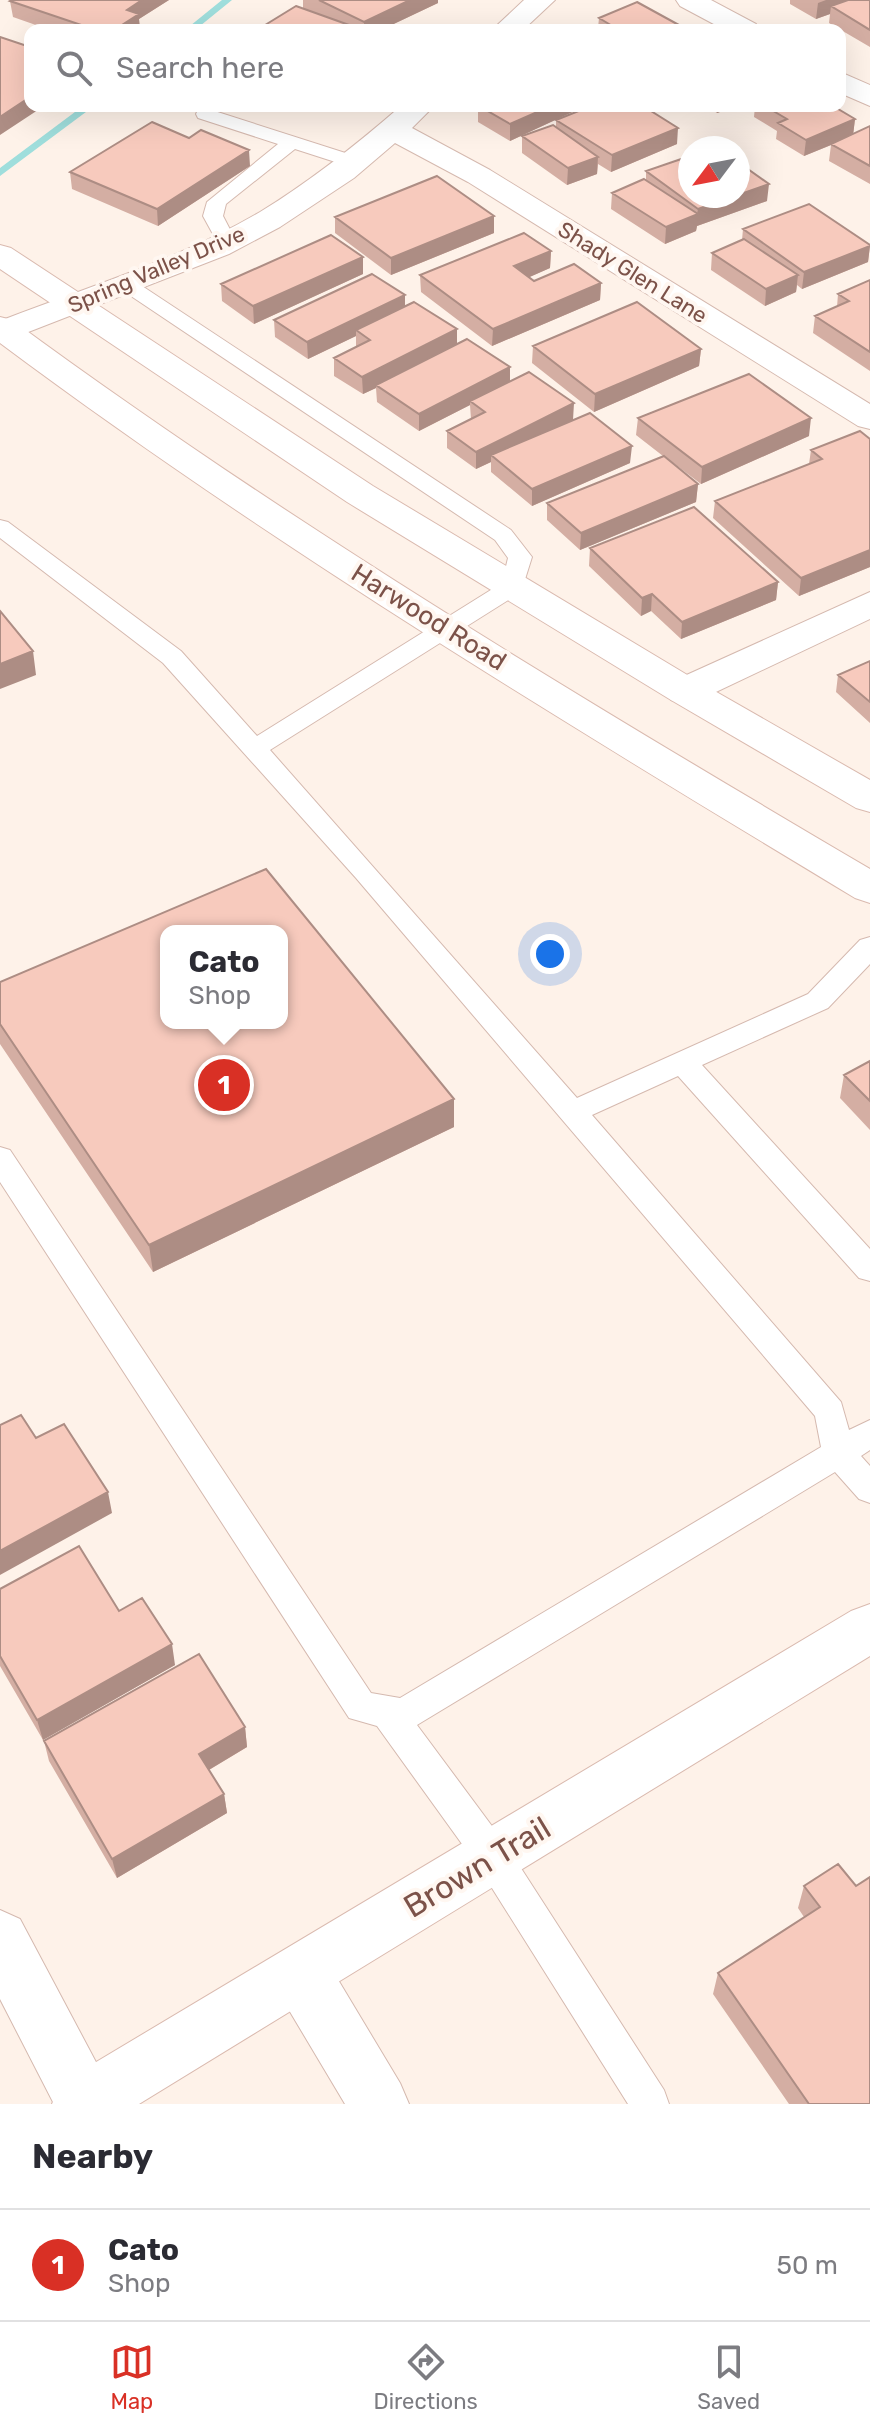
<!DOCTYPE html>
<style>
body{margin:0;font-family:Rubik,sans-serif;background:#f7f7f7;color:#2b2b33}
.compass{position:absolute;left:678px;top:136px;width:72px;height:72px;border-radius:50%;background:#fff;box-shadow:0 8px 32px #0002;rotate:238deg}
.you{position:absolute;left:550px;top:954px;width:28px;height:28px;margin:-20px;border:6px solid #fff;border-radius:50%;background:#1a73e8;box-shadow:0 0 0 12px #1a73e833}
.badge{display:grid;place-items:center;width:52px;height:52px;border-radius:50%;background:#d93025;color:#fff;font-size:26px;font-weight:700}
.pin{position:absolute;translate:-50% -50%;border:4px solid #fff;box-shadow:0 2px 8px #0006}
.popup{position:absolute;left:160px;top:925px;width:128px;height:104px;box-sizing:border-box;display:grid;place-content:center;border-radius:16px;background:#fff;filter:drop-shadow(0 2px 6px #0005);font-size:26px;white-space:nowrap;color:#7c7c81}
.popup b{font-size:30px;color:#2b2b33}
.popup::after{content:'';position:absolute;left:50%;top:100%;margin-left:-16px;border:16px solid transparent;border-top-color:#fff}
.list{margin:0;padding:0;list-style:none}
h2{display:flex;justify-content:space-between;align-items:center;height:104px;margin:0;padding:0 32px;font-size:34px}
h2 small{font-size:26px;font-weight:400;color:#7c7c81}
.list li{display:grid;grid-template-columns:52px 1fr auto;gap:24px;align-items:center;box-sizing:border-box;height:112px;padding:0 32px;border-top:2px solid #e1e1e2}
.list b{display:block;font-size:30px;white-space:nowrap}
.list p{margin:0;font-size:26px;white-space:nowrap;color:#7c7c81}
.list em{font-size:26px;font-style:normal;color:#7c7c81}
.icon{flex:none;width:44px;height:44px;fill:none;stroke:currentColor;stroke-width:2;stroke-linecap:round;stroke-linejoin:round}
.map{position:relative;flex:none;width:870px;height:2104px;overflow:hidden}
.search{position:absolute;background:#fff;box-shadow:0 8px 32px #0002;left:24px;right:24px;top:24px;height:88px;display:flex;align-items:center;gap:20px;box-sizing:border-box;padding:0 28px;border-radius:16px;color:#7c7c81;font-size:30px}
.sheet{height:216px;background:#fff}
nav{display:flex;justify-content:space-around;align-items:center;box-sizing:border-box;height:112px;border-top:2px solid #e1e1e2;background:#fff;font-size:22px;color:#7c7c81}
nav a{display:grid;justify-items:center;gap:4px}
nav .on{color:#d93025}
.map>svg:first-child{display:block}
.lines{fill:none;stroke-linecap:round;stroke-linejoin:round}
.stream{fill:#9fdedc;fill-rule:evenodd}
.lane-casing{stroke:#d5b9af;stroke-width:2}
.street-casing{stroke:#d5b9af;stroke-width:2}
.secondary-casing{stroke:#dabaaf;stroke-width:2}
.lane{fill:#fff;fill-rule:evenodd}
.street{fill:#fff;fill-rule:evenodd}
.secondary{fill:#fff;fill-rule:evenodd}
.wall{fill:#d4aea3}
.shaded-wall{fill:#ad8d84}
.building{fill:#f7cabd;stroke:#ad8d84;stroke-width:2;fill-rule:evenodd}
.labels{text-anchor:middle;stroke-width:8;stroke-linejoin:round;paint-order:stroke}
.far-street-label{font-size:22px;fill:#7c5249;stroke:#fff7f1}
.street-label{font-size:26px;fill:#7c5249;stroke:#fff7f1}
.near-street-label{font-size:32px;fill:#7c5249;stroke:#fff7f1}
</style>
<div class="map">
<svg width="870" height="2104" viewBox="0 0 870 2104">
<rect width="100%" height="100%" fill="#fef2e9"/>
<g class="lines">
<path class="stream" d="M222,0H232L195,30H185Z
M83,106H94L0,176V168Z"/>
<g class="lane-casing">
<path id="lane" d="M205,108L361,158L364,162L354,168L295,149L226,204L223,216L237,243L227,249L220,247L203,216L207,202L278,144L198,118L196,114L198,110Z
M126,278L133,280L511,530L532,557L521,592L270,750L577,1098L808,994L860,940L870,937V964L828,1008L702,1065L870,1249V1281L859,1278L678,1076L592,1115L841,1402L849,1430L870,1420V1450L861,1456L870,1466V1503L859,1499L835,1472L417,1725L506,1845L664,2090L669,2104H628L480,1869L377,1726L349,1718L0,1182V1147L10,1150L371,1693L400,1698L821,1447L815,1416L356,878L163,663L0,538V520L8,522L181,651L257,736L502,583L508,558L495,540L119,288L116,284L119,280Z"/>
</g>
<g class="street-casing">
<path id="street" d="M524,0H555L523,30H492Z
M676,0H711L756,24L760,30H725L680,6Z
M840,72L870,85V106L840,93Z
M401,106H434L412,128L490,170L870,404V429L858,426L468,182L395,143L354,178L280,227L229,254L0,343V321C85,288 181,259 260,212C311,181 356,145 401,106Z
M870,592V619L699,700L685,704L671,700L666,691L671,682Z
M0,1910L20,1919L106,2081L114,2104H54L0,1999Z
M301,1945L322,1953L400,2083L409,2104H345L280,1995L272,1974L280,1953Z"/>
</g>
<g class="secondary-casing">
<path id="secondary" d="M0,245L11,248L373,486L699,682L870,780V812L856,808L671,700L347,502L0,269Z
M0,317L12,320C285,521 578,697 870,869V903L855,898C565,723 272,546 0,343Z
M870,1604V1656L139,2104H52L61,2083L851,1611Z"/>
</g>
<use href="#lane" class="lane"/>
<use href="#street" class="street"/>
<use href="#secondary" class="secondary"/>
</g>
<path class="wall" d="M12,0H169L139,19L140,30H50L13,17L10,1Z
M303,0H438V3L381,30H257L303,8Z
M790,0H870V47L829,23L830,14L816,19L790,4Z
M599,18L688,30H597L598,28Z
M478,106H581V108L510,141L478,122Z
M707,106H737L717,113Z
M755,106H833L855,119L853,134L870,126V184L829,161L831,145L804,156L776,139L777,131L754,117Z
M556,120L677,144L611,172L598,164L597,174L567,185L522,153V136L556,127Z
M250,166L158,226L72,189L70,172Z
M646,171L767,201L697,226L696,231L665,244L611,209L612,193L646,180Z
M335,217L494,233L391,275L335,233Z
M743,229L870,245L868,262L802,289L797,285L796,292L765,306L711,270L712,253L742,240Z
M551,251L550,268L529,277L534,281L601,283L600,300L492,346L421,292L420,275Z
M363,274L254,324L222,301L221,284Z
M870,280V371L813,333L815,316L837,307L838,294Z
M405,295V306L457,329V344L510,382L573,420L630,463L532,506L491,472V462L476,469L447,448V431L471,419L470,405L419,431L377,402L376,388L363,394L334,376V358L356,347V336L308,359L275,337L274,320Z
M533,346L701,349L699,366L594,412L532,363Z
M638,418L809,436L701,484L668,459L698,484L696,502L580,550L547,520V503L663,456L636,435Z
M870,439V567L799,596L713,518L715,501L809,464L811,450Z
M590,548L778,582L776,600L681,639L651,611L641,616L589,566Z
M870,661V723L836,692L838,675Z
M0,982L454,1099V1127L153,1272L0,1044Z
M870,1061V1130L840,1098L844,1075Z
M0,1589L119,1611L175,1665L43,1740L0,1666Z
M245,1727L247,1747L209,1770L224,1794L227,1813L117,1878L49,1761L44,1741Z
M838,1864L870,2104H789L713,1994L718,1973L804,1917L798,1908L804,1886Z"/>
<path class="shaded-wall" d="M142,0H169L139,19L140,30H114L127,10Z
M410,0H438V3L381,30H364V22Z
M826,0H865L831,6L830,14L816,19L818,3Z
M30,97V106H44L0,135V117Z
M551,106H581V108L510,141V124Z
M718,106H737L717,113Z
M855,119L853,136L804,156L806,140Z
M678,128L677,144L611,172L612,155Z
M249,150L250,166L158,226L157,209Z
M598,157L597,174L567,185L568,168Z
M769,184L767,201L697,226L696,231L665,244L666,227L697,214L698,209L738,196V195Z
M494,216V233L391,275V258Z
M870,246L868,262L802,289L804,272Z
M551,251L550,268L514,284V266Z
M363,257V274L254,324L253,306Z
M798,275L796,292L765,306L766,289Z
M601,283L600,300L492,346L493,329Z
M405,295V312L356,330V336L308,359L307,342Z
M457,329V346L376,385V388L363,394L362,377Z
M701,349L699,366L594,412L595,394Z
M510,367V384L470,401V405L419,431V414Z
M574,403L573,420L491,455V462L476,469V452Z
M811,418L809,436L701,484L702,467Z
M632,446L630,463L532,506V489Z
M698,484L696,502L580,550L581,533Z
M870,550V567L799,596L801,578Z
M778,582L776,600L681,639L682,622Z
M652,594L651,611L641,616L642,598Z
M33,651L36,675L0,689V664Z
M454,1099V1127L153,1272L149,1245Z
M108,1492L112,1513L0,1575V1551Z
M172,1644L175,1665L43,1740L37,1720Z
M245,1727L247,1747L202,1774L199,1754Z
M224,1794L227,1813L117,1878L112,1859Z"/>
<path class="building" d="M12,0H142L127,10L139,14L114,30H96L10,1Z
M319,0H410L364,22Z
M848,0H870V30L831,6Z
M637,2L688,30H599L597,29L609,24L599,18Z
M296,6L363,30H257Z
M0,37L30,47V97L0,117Z
M479,106H551L510,124Z
M591,106H643L678,128L612,155L556,120Z
M765,106H833L855,119L806,140L778,123L787,119Z
M152,122L189,138L201,130L249,150L157,209L70,172Z
M553,125L598,157L568,168L522,136Z
M870,126V166L831,144Z
M690,156V196H735L698,209L646,171Z
M738,162L769,184L738,195Z
M437,176L494,216L391,258L335,217Z
M644,179L698,214L666,227L612,193Z
M809,204L870,245V246L804,272L743,229Z
M524,233L551,251L514,266L534,281L574,264L601,283L493,329L420,275Z
M331,235L363,257L253,306L221,284Z
M744,239L798,275L766,289L712,253Z
M372,274L405,295L307,342L274,320Z
M870,280V352L815,316L849,301L838,294Z
M414,302L457,329L362,377L334,358L370,340L356,330Z
M637,302L701,349L595,394L533,346Z
M467,339L510,367L419,414L376,385Z
M529,372L574,403L476,452L447,431L485,412L470,401Z
M749,374L811,418L702,467L638,418Z
M590,413L632,446L532,489L491,455Z
M860,431L870,439V550L801,578L715,501L822,459L811,450Z
M664,456L698,484L581,533L547,503Z
M694,507L778,582L682,622L652,594L642,598L590,548Z
M0,611L33,651L0,664Z
M870,661V702L838,675Z
M266,869L454,1099L149,1245L0,1024V982ZM166,931H282V1023H166Z
M870,1061V1101L844,1075Z
M21,1415L36,1438L64,1424L108,1492L0,1551V1425Z
M79,1546L119,1611L142,1598L172,1644L37,1720L0,1656V1589Z
M199,1654L245,1727L199,1754L224,1794L112,1859L44,1741Z
M838,1864L856,1886L870,1877V2104H809L718,1973L820,1907L804,1886Z"/>
<g class="labels">
<g class="far-street-label">
<text transform="translate(156 269) rotate(-23)" y="8">Spring Valley Drive</text>
<text transform="translate(633 272) rotate(32)" y="8">Shady Glen Lane</text>
</g>
<g class="street-label">
<text transform="translate(429 617) rotate(32)" y="9">Harwood Road</text>
</g>
<g class="near-street-label">
<text transform="translate(477 1867) rotate(-31)" y="11">Brown Trail</text>
</g>
</g>
</svg>
<svg class="compass" viewBox="-18 -18 36 36"><path d="M0-13l5 13h-10z" fill="#e53935"/><path d="M0 13l5-13h-10z" fill="#7c7c81"/></svg>
<div class="you"></div>
<div class="pin badge" style="left:224px;top:1085px">1</div>
<div class="popup"><b>Cato</b>Shop</div>
<div class="search"><svg class="icon" aria-label="search" viewBox="0 0 24 24"><circle cx="10" cy="10" r="6"/><path d="M15 15l6 6"/></svg>Search here</div>
</div>
<section class="sheet">
<h2>Nearby<small></small></h2>
<ul class="list">
<li><span class="badge">1</span><div><b>Cato</b><p>Shop</p></div><em>50 m</em></li>
</ul>
</section>
<nav>
<a class="on"><svg class="icon" aria-label="map" viewBox="0 0 24 24"><path d="M3 6l6-2 6 2 6-2v14l-6 2-6-2-6 2zM9 4v14M15 6v14"/></svg>Map</a>
<a><svg class="icon" aria-label="directions" viewBox="0 0 24 24"><path d="M12 3l9 9-9 9-9-9zM9 14v-3h6M13 9l2 2-2 2"/></svg>Directions</a>
<a><svg class="icon" aria-label="saved" viewBox="0 0 24 24"><path d="M7 4h10v16l-5-4-5 4z"/></svg>Saved</a>
</nav>
